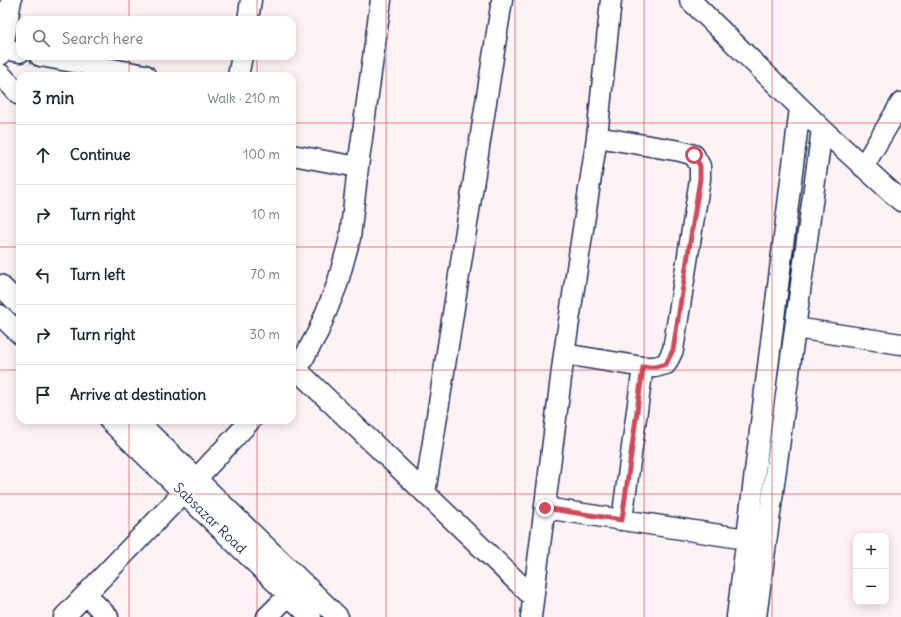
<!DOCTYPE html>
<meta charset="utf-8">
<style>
body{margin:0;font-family:Delius,sans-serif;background:#f6f6f7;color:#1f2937}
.controls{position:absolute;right:12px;bottom:12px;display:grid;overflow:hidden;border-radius:8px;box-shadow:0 2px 10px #0003}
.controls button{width:36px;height:36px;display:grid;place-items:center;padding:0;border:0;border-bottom:1px solid #e0e1e3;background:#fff;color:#1f2937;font:20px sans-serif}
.stop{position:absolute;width:12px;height:12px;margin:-9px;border:3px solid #d1495b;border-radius:50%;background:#fff}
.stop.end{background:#d1495b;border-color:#fff;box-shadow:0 1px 4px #0008}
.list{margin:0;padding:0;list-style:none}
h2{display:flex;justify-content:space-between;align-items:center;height:52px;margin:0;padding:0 16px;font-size:17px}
h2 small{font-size:13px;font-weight:400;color:#747a83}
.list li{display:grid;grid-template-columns:26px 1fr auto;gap:12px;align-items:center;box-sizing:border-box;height:60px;padding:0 16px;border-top:1px solid #e0e1e3}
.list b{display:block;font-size:15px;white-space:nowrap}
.list em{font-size:13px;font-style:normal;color:#747a83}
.icon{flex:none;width:22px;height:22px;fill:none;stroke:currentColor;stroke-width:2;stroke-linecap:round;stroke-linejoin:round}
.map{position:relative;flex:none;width:901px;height:617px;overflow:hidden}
.search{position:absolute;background:#fff;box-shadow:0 2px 10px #0003;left:16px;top:16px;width:280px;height:44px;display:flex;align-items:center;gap:10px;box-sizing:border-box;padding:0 14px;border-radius:12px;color:#747a83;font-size:15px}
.panel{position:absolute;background:#fff;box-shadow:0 2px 10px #0003;left:16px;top:72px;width:280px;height:352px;border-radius:12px}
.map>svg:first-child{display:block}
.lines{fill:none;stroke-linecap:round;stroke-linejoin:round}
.minor-casing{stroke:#1b2f5e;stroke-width:23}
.minor{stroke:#fff;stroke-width:20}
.route{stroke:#d1495b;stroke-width:5}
.grid{fill:none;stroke:#d62828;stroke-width:1;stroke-opacity:0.55}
.labels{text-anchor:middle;stroke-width:3.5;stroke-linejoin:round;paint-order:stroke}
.street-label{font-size:14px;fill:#1b2f5e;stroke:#fff}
</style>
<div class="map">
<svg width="901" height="617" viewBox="0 0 901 617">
<rect width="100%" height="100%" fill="#fef2f5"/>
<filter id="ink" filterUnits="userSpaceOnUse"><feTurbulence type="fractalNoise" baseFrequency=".025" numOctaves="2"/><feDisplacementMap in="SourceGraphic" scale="8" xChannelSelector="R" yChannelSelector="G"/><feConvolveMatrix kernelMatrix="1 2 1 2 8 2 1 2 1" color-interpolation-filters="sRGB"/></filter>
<g filter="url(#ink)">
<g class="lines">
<g class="minor-casing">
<path id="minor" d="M690,0L822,129L901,201
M248,20L251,0
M3,49L20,52
M0,55L3,49L11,0
M40,56L145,75
M0,74L20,95
M238,76L242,56
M292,155L358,167
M863,167L901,103
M0,285L20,305
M0,315L20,334
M795,328L901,344
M564,354L643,367H655L666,364L673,350L700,179V166L694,155L680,151L597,137
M292,365L533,597
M292,375L297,370L318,332L337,285L350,238L358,167L381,0
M109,420L311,617
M136,420L338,617
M425,493L502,0
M545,508L759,541
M622,520L643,367
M86,595L108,617
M64,617L184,492L251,420
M267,617L289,595L297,585
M531,617L564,354L597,137L611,0
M737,617L800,108
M756,617L822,129"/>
</g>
<use href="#minor" class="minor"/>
</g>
</g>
<g class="lines" filter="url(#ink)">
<path class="route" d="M545,508L622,520L643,367H655L666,364L673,350L700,179V166L694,155"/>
</g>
<path class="grid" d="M129,0V20M257,0V20M386,0V617M515,0V617M644,0V617M772,0V617M129,56V76M257,56V76M0,123H20M292,123H901M0,247H20M292,247H901M0,370H20M292,370H901M129,420V617M257,420V617M0,494H901"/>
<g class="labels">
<g class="street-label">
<text transform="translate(210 518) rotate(44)" y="5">Sabsazar Road</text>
</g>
</g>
</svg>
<div class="controls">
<button>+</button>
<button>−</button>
</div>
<div class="stop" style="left:694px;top:155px"></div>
<div class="stop end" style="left:545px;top:508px"></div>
<div class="search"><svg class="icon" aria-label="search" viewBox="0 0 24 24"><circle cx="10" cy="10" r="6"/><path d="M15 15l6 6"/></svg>Search here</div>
<section class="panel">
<h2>3 min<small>Walk · 210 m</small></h2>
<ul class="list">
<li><svg class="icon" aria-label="ahead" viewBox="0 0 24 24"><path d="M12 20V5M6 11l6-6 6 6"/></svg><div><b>Continue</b></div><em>100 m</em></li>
<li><svg class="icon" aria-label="right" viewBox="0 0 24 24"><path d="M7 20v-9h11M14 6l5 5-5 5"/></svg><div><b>Turn right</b></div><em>10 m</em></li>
<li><svg class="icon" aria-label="left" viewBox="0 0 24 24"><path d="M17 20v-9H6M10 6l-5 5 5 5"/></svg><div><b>Turn left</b></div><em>70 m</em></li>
<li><svg class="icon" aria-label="right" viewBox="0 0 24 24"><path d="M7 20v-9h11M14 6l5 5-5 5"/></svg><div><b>Turn right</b></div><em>30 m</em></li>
<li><svg class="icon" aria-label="arrive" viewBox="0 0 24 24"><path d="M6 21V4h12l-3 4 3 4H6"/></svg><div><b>Arrive at destination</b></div></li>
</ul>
</section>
</div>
